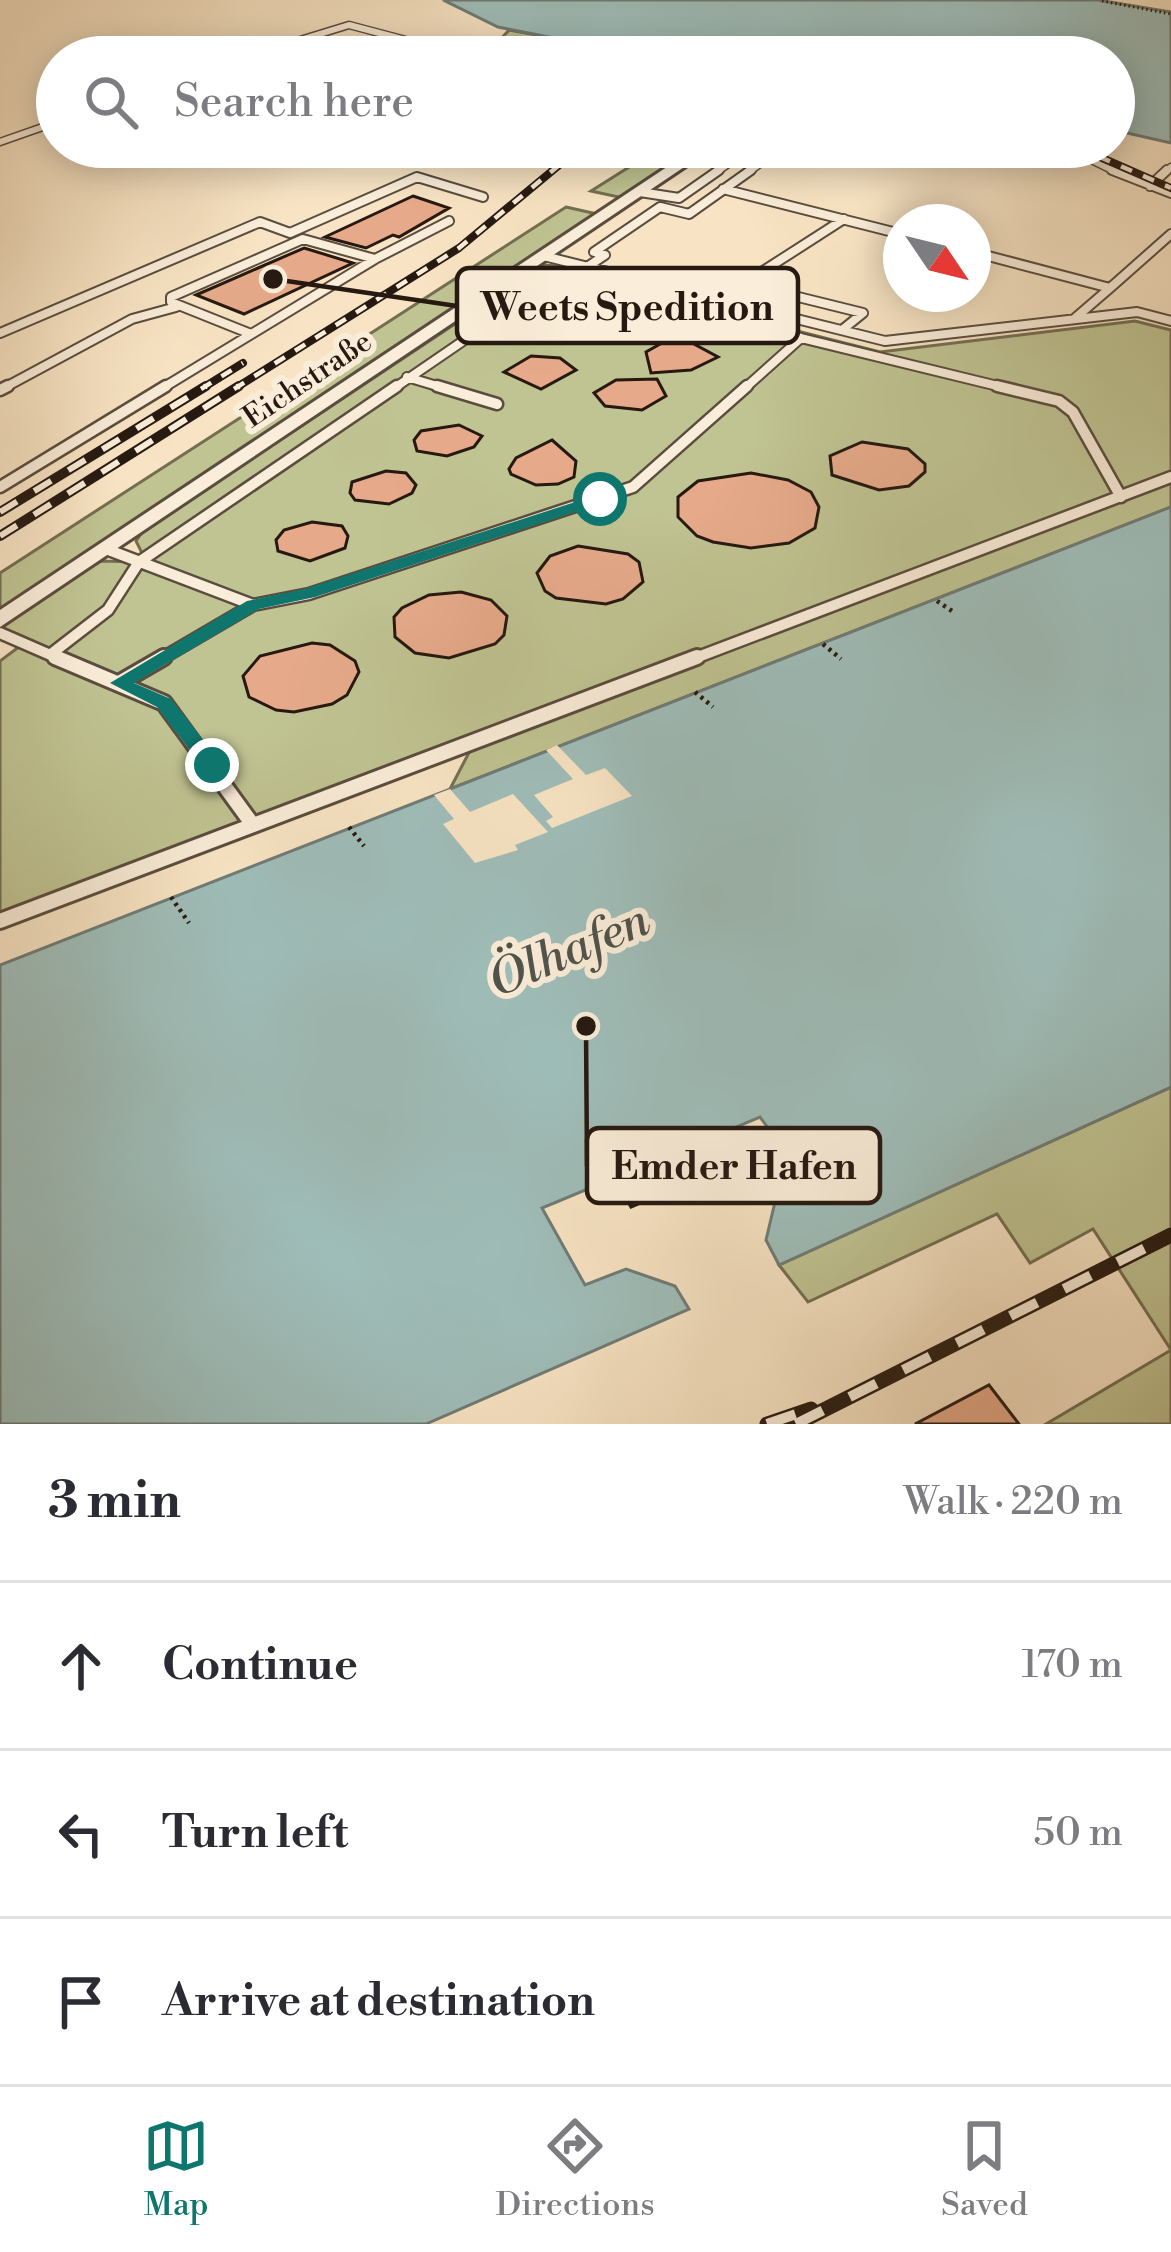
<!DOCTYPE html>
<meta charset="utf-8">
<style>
body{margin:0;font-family:"Libre Bodoni",serif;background:#f7f7f7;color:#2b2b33}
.compass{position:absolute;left:883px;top:204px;width:108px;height:108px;border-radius:50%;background:#fff;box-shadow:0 6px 30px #0003;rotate:125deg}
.stop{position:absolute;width:36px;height:36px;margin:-27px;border:9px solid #0f766e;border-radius:50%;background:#fff}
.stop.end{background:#0f766e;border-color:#fff;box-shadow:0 3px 12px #0008}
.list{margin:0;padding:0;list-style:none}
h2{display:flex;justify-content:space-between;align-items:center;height:156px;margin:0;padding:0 48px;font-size:51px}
h2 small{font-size:39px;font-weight:400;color:#7c7c81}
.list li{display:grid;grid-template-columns:78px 1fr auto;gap:36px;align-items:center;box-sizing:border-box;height:168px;padding:0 48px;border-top:3px solid #e1e1e2}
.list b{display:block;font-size:45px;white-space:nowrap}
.list em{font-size:39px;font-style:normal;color:#7c7c81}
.icon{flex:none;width:66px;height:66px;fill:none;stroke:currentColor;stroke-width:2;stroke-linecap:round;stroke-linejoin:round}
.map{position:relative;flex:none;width:1171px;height:1424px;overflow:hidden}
.search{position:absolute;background:#fff;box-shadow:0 6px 30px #0003;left:36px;right:36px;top:36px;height:132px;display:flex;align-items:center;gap:30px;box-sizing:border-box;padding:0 42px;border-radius:66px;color:#7c7c81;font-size:45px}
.sheet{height:660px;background:#fff}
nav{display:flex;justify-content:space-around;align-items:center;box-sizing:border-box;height:168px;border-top:3px solid #e1e1e2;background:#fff;font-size:33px;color:#7c7c81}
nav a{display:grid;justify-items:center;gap:6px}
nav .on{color:#0f766e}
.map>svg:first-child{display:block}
.green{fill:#c0c392;stroke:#736e52;stroke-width:3}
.water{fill:#9fbeba;stroke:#6f7c76;stroke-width:3}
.pier{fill:#f8e4c4}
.building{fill:#e6aa8a;stroke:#261911;stroke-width:3}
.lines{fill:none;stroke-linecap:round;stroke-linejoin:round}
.service-far3-casing{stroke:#5a4c3e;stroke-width:9}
.service-far2-casing{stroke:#5a4c3e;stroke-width:12}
.service-far1-casing{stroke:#5a4c3e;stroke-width:15}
.service-casing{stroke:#5a4c3e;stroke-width:20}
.minor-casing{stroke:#5a4c3e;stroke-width:6}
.path-far1{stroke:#261911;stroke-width:3;stroke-dasharray:1.5 3;stroke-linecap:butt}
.path{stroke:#261911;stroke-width:4.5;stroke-dasharray:3 4.5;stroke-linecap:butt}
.service-far3{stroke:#faedd9;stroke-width:6}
.service-far2{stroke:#faedd9;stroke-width:8}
.service-far1{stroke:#faedd9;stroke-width:10}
.service{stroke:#faedd9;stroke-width:14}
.minor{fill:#faedd9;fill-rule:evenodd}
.rail-far2-casing{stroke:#261911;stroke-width:8}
.rail-far1-casing{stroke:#261911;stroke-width:10}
.rail-casing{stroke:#261911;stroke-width:15}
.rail-far2{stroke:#faedd9;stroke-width:4.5;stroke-dasharray:12;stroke-linecap:butt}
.rail-far1{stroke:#faedd9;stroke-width:6;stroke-dasharray:20;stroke-linecap:butt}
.rail{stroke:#faedd9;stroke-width:10;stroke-dasharray:30;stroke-linecap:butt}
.route{fill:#0f766e}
.labels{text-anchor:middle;stroke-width:12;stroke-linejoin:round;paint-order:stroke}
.far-street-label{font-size:30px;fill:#261911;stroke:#faedd9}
.near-water-label{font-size:48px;font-style:italic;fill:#50534c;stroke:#faedd9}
.leader{fill:none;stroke:#261911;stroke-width:4.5}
.callout-dot{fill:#261911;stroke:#faedd9;stroke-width:4.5}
.callout{fill:#faedd9;stroke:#261911;stroke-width:4.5}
.callout-label{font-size:39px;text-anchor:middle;font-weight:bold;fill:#261911}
</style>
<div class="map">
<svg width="1171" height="1424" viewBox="0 0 1171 1424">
<rect width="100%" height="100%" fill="#f8e4c4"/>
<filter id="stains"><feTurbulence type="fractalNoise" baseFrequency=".00167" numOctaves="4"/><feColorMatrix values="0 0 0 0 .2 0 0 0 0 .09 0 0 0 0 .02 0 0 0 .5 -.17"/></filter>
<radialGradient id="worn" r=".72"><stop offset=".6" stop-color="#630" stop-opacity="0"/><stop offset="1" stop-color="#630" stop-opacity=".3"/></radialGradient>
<path class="green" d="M509,30L559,39L733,47C682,71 557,48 497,43Z
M661,147H700L623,198L591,191Z
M566,207L597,214L128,525L2,620L101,561L139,562L142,553L136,541L143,531L544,265L571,267L565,272L880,352L1135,321L1171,330V507L450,789L474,743L0,921V661L24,643L0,633V573Z
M1171,1087V1424H1046L1171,1350L1093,1229L1030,1263L997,1214L808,1302L779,1265Z"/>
<path class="water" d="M443,0H1098L1171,12V143L1114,130V57H917L898,53L890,57H780L716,44L559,39L498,27Z
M1171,507V1087L779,1265L766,1240L775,1202L810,1185L760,1117L542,1208L585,1285L626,1269L675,1286L689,1309L426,1424H0V965Z"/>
<path class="pier" d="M557,745L586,775L605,768L632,796L552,828L546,821L553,817L534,795L573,779L546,750Z
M450,789L470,812L513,794L548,832L515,845L518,850L475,863L443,824L454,819L434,795Z"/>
<path class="building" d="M413,196L449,208L399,237L393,235L366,248L325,237Z
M304,248L353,263L244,314L196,295Z
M662,343H692L718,357L691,370L651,373L646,352Z
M531,356L560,358L576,370L541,389L504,372Z
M657,379L666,396L642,410L605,406L594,393L616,380Z
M459,425L482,436L474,447L447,456L417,451L414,440L421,431Z
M552,440L576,461L574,477L558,484L536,485L511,474L509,469L516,458Z
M862,442L908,449L925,464V472L909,486L879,490L832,475L830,456Z
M386,471L406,473L416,485L412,493L389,504L355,500L350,493L352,482Z
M751,473L788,480L811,492L819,507L815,528L789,543L751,548L713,542L697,536L678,517V497L698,481Z
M312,522L342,526L348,536L345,548L310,561L278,551L276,540L284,530Z
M578,546L628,554L639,562L643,582L623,599L606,604L556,598L545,591L537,573L550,556Z
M461,592L491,600L507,616L504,635L495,644L449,658L415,653L395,637L394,617L402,608L429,595Z
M312,643L330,645L355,661L359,672L347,695L332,704L294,712L276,710L249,697L243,676L260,656Z
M699,1152L713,1172L631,1207L619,1186Z
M989,1385L1019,1424H915Z"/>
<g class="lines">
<g class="service-far3-casing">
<path id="service-far3" d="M245,57L349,25L470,57
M0,142L57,122
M1065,147L1118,173
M715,173L753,147
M747,173L784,147
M1164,173L1171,167"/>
</g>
<g class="service-far2-casing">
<path id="service-far2" d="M1112,170L1171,193
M1150,186L1167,170
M723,189L901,234
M640,192L679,198L719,170
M973,252L1110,288L1074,319
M544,256L885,341L1137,312L1171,321
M587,267L605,255L594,252L660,207L689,214L751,170
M1110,288L1171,234
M842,330L863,313L774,291L760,273L844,219
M0,333L260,222L290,233L417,177L483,197
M251,334L171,302V297L303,239L375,259
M407,377L447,389
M2,389L132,319L176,307
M161,389L375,259L449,221
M393,389L555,278L1010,389
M744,389L801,338"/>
</g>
<g class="service-far1-casing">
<path id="service-far1" d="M437,386L497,404
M997,386L1059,401L1073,412L1121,497
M0,390L8,386
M0,487L166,386
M106,549L253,605L159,660
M253,605L309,594L633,487L747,386
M0,633L62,660
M51,654L108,610L139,562L397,386
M690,660L1171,477"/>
</g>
<g class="service-casing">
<path id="service" d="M55,657L164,703L253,825
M119,683L164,657
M0,921L697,657"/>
</g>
<g class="minor-casing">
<path id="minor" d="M738,49L761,54L763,57L734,56V50Z
M697,147H714L0,627V610Z"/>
</g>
<path class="path-far1" d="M1102,1L1171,14"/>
<path class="path" d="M937,601L955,613
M823,644L841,659
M695,692L713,707
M349,827L364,846
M171,897L189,923"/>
<use href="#service-far3" class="service-far3"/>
<use href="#service-far2" class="service-far2"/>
<use href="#service-far1" class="service-far1"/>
<use href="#service" class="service"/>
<use href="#minor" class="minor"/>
<g class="rail-far2-casing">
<path id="rail-far2" d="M1077,147L1171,188
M201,389L243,363
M234,389L459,248L581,147"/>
</g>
<g class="rail-far1-casing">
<path id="rail-far1" d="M0,512L206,386
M0,536L239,386"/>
</g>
<g class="rail-casing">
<path id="rail" d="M767,1424L811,1409
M796,1424L1171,1235"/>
</g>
<use href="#rail-far2" class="rail-far2"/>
<use href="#rail-far1" class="rail-far1"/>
<use href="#rail" class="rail"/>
</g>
<path class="route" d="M600,494L609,499L606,502L315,597L259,609L134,683L171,699L219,760V770H205L157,707L110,683L247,601L305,589Z"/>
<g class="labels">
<g class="far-street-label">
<text transform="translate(307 379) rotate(-34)" y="10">Eichstraße</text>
</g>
<g class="near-water-label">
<text transform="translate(568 949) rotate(-23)" y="17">Ölhafen</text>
</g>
</g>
<path class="leader" d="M273 279L457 306M586 1026L587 1166"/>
<g class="callout-dot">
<circle cx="273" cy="279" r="12"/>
<circle cx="586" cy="1026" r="12"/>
</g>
<g class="callout">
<rect x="457" y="268" width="341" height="75" rx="12"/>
<rect x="587" y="1128" width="293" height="75" rx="12"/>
</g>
<g class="callout-label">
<text x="627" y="320">Weets Spedition</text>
<text x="734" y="1179">Emder Hafen</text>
</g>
<rect width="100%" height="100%" filter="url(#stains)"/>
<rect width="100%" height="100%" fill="url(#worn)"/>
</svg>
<svg class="compass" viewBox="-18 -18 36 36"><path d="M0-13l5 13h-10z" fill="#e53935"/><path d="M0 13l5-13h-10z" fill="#7c7c81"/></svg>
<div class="stop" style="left:600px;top:499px"></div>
<div class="stop end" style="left:212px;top:765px"></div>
<div class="search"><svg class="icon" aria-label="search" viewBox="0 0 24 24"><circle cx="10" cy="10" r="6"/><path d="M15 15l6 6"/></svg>Search here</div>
</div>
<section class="sheet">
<h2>3 min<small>Walk · 220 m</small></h2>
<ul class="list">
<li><svg class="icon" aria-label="ahead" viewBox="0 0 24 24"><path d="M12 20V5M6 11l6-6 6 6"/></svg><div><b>Continue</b></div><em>170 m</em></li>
<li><svg class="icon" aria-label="left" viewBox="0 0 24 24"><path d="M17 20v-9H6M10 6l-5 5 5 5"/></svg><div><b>Turn left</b></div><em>50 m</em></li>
<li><svg class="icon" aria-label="arrive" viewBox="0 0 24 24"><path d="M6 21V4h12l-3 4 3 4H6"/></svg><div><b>Arrive at destination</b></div></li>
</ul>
</section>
<nav>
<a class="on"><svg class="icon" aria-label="map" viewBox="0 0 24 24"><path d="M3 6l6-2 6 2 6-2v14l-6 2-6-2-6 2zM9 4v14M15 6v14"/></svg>Map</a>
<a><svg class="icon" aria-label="directions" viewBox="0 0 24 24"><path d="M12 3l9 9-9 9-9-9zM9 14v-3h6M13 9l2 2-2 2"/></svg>Directions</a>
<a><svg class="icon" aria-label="saved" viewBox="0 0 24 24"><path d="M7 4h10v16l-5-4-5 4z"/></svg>Saved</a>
</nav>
